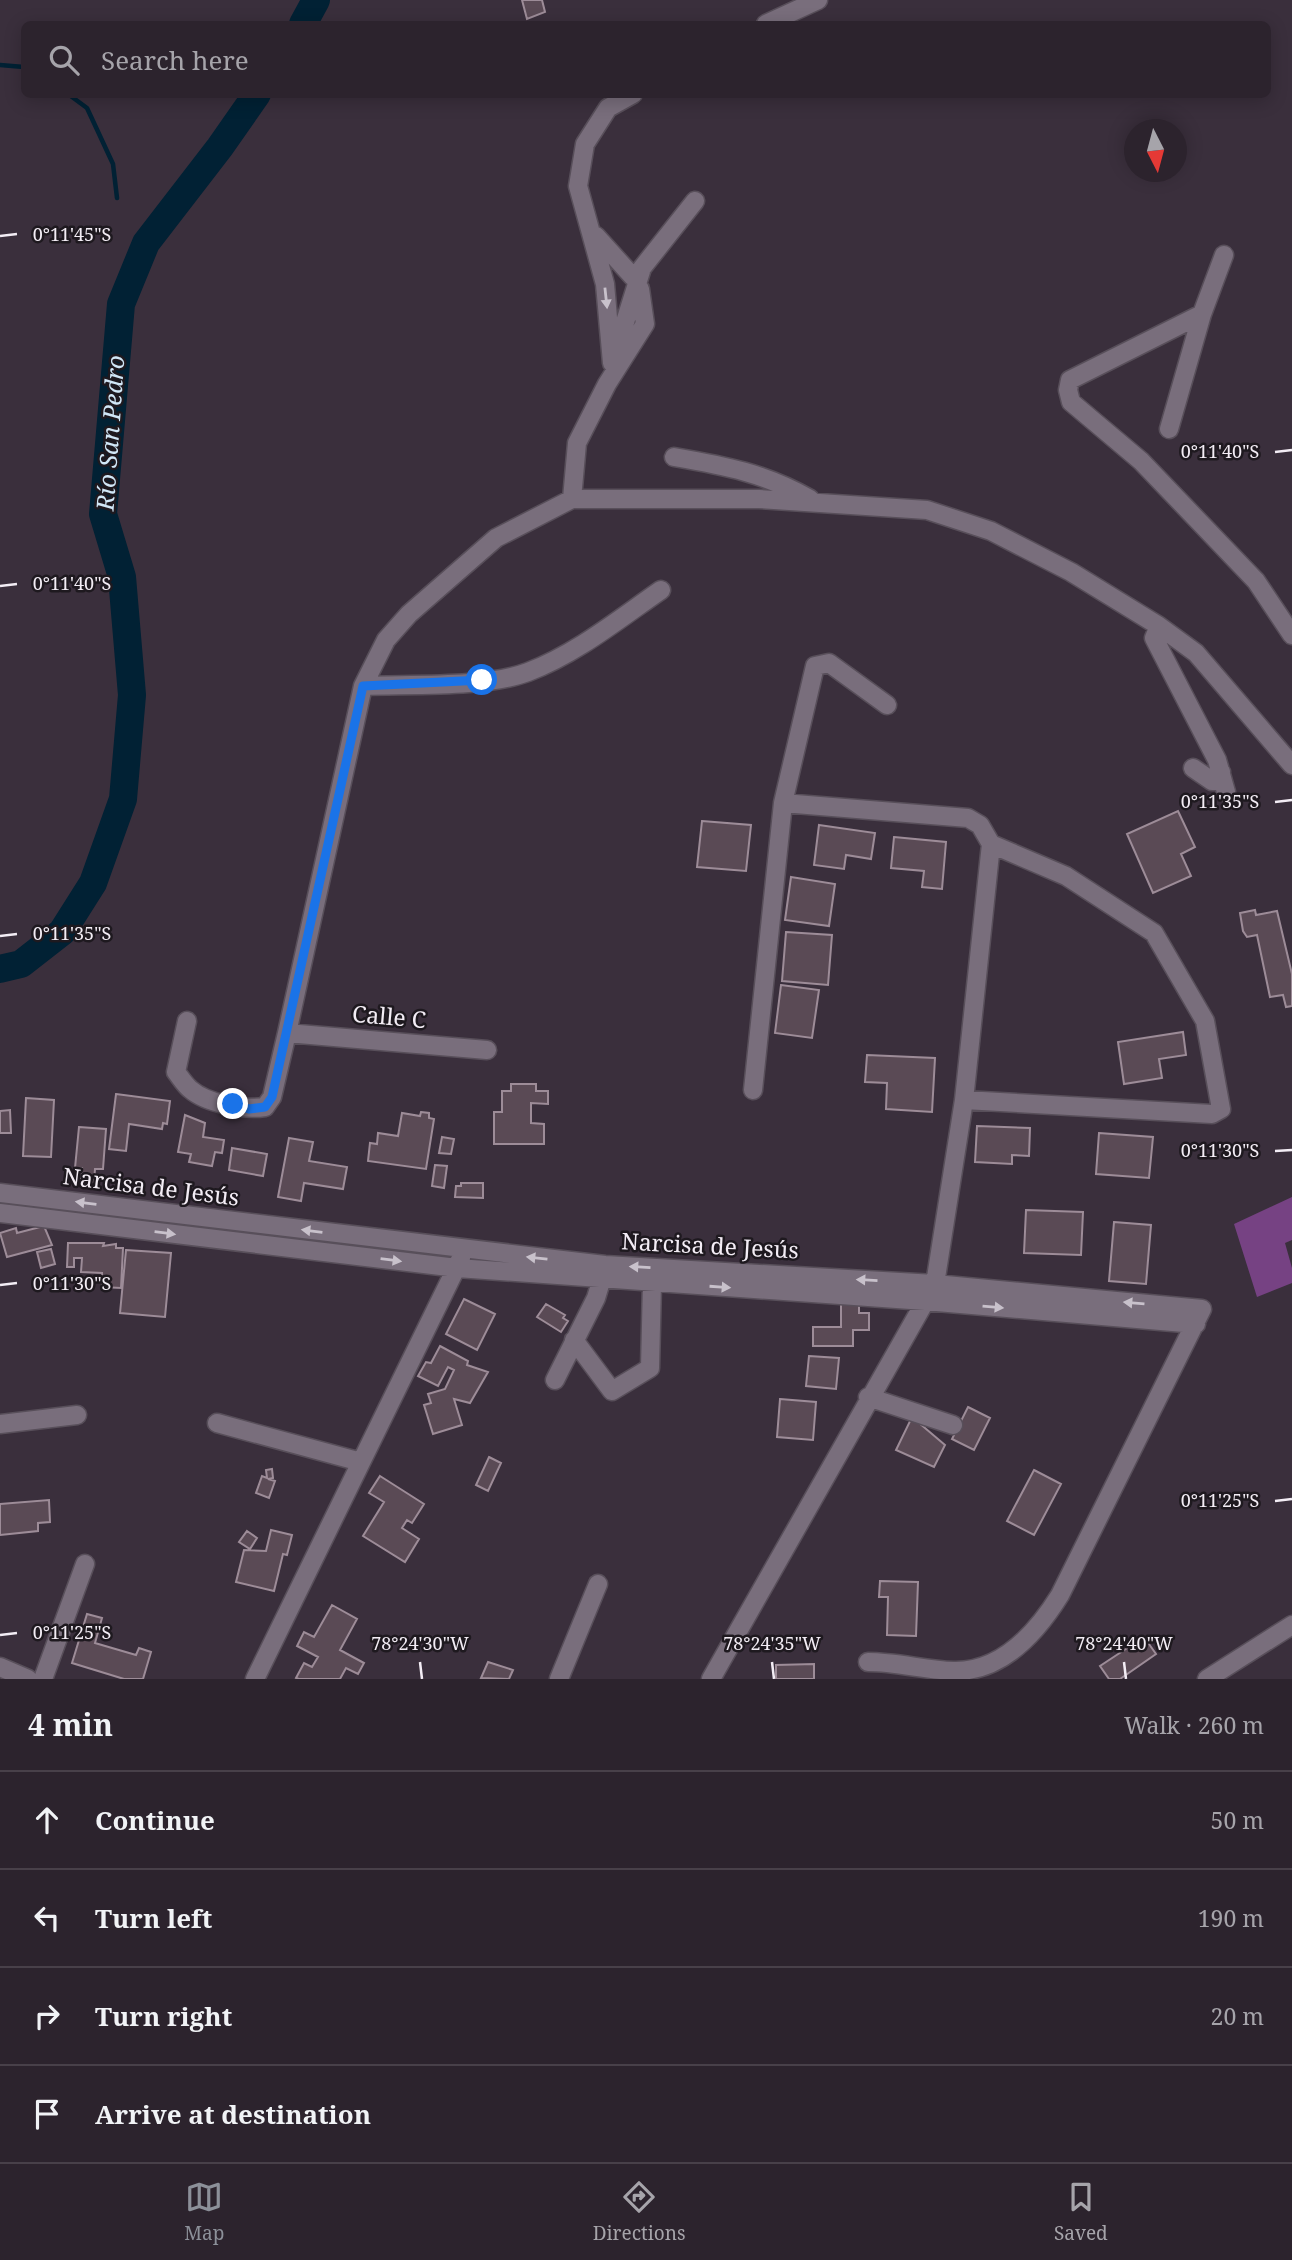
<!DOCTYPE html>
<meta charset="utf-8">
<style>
body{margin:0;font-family:"Noto Serif",serif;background:#382f39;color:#f1f3f6}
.compass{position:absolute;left:1124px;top:119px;width:63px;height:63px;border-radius:50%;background:#2c232d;box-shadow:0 4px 18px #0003;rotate:174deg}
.stop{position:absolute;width:21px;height:21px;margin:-16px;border:5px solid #1a73e8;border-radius:50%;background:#fff}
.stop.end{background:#1a73e8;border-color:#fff;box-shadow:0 2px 7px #0008}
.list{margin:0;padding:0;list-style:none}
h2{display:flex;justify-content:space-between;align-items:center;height:91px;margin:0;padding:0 28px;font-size:30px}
h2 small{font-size:23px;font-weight:400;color:#a6a4aa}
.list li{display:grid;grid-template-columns:46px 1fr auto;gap:21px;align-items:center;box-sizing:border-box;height:98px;padding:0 28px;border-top:2px solid #484049}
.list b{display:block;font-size:26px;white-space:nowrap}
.list em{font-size:23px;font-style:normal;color:#a6a4aa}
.icon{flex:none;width:38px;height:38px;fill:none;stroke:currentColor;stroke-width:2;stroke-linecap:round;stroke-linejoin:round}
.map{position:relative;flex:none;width:1292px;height:1679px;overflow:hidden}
.search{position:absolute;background:#2c232d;box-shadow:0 4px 18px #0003;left:21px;right:21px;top:21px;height:77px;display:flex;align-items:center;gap:18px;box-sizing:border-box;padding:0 24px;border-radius:10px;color:#a6a4aa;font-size:26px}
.sheet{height:483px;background:#2c232d}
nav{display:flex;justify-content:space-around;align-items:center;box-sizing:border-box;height:98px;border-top:2px solid #484049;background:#2c232d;font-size:19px;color:#a6a4aa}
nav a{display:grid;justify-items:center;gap:4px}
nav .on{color:#8c9099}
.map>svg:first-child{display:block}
.green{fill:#764283}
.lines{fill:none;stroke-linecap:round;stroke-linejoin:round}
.stream{stroke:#012134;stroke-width:4.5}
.river{stroke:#012134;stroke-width:28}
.building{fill:#5a4a55;stroke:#9d8c98;stroke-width:2}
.minor-casing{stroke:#584f5a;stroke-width:21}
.minor{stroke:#796e7c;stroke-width:18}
.oneway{fill:#c8c1cb}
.route{stroke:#1a73e8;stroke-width:9}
.ticks{fill:none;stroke:#f3edf5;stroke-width:2.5}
.labels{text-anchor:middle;stroke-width:5;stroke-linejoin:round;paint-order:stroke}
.street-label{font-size:23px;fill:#f3edf5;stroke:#1e191f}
.water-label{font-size:24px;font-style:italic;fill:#d1e7f7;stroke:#1e191f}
.ticks-label{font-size:18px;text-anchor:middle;fill:#f3edf5;stroke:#1e191f;stroke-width:5;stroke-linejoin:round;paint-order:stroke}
</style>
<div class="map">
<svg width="1292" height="1679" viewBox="0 0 1292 1679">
<rect width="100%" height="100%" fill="#3a2f3c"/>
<path class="green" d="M1292,1197V1240L1285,1243L1292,1268V1283L1257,1297L1234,1224Z"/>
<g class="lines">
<path class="stream" d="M0,65L24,67
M68,94L87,108L113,164L117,198"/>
<path class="river" d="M303,24L316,0
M0,969L21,964L62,932L93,883L123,799L132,695L122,577L103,514L121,304L146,243L220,147L257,94"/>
</g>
<path class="building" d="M522,0H542L545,12L527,19Z
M1178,811L1195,847L1181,854L1191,876L1153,893L1127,834Z
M702,821L751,825L746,871L697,867Z
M819,825L875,833L871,859L846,855L844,869L814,865Z
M894,837L946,842L942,889L922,887L924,871L891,868Z
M791,877L835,884L829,926L785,920Z
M1255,910L1256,915L1277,911L1292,974V1006L1286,1007L1283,995L1270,997L1257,935L1247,937L1243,931L1240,913Z
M786,932L832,935L828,985L782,981Z
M781,985L819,990L812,1038L775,1033Z
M1183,1032L1186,1055L1159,1059L1162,1078L1124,1084L1118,1042Z
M867,1055L935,1058L932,1112L886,1109L887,1083L865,1082Z
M511,1084H536V1091H548V1104L531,1103V1123L544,1124V1144H494V1112H502V1091H511Z
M116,1094L170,1101L167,1124L163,1123L162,1129L129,1124L126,1151L109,1149Z
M26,1098L54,1100L51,1157L23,1156Z
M10,1110L11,1133H0V1111Z
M421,1112L429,1113V1118L434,1119L426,1169L368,1161L370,1143L377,1144L378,1133L398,1136L402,1113L420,1116Z
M185,1115L205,1123L203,1137L224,1140L222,1153L215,1152L212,1166L189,1162L191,1154L178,1152Z
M977,1126L1030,1128L1029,1156L1012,1155V1164L975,1162Z
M79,1127L106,1129L103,1169H95L94,1182L81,1181L82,1168H75Z
M1099,1133L1153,1137L1149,1178L1096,1174Z
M442,1137L454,1139L451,1154L439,1153Z
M289,1138L313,1142L309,1161L347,1167L343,1189L304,1183L301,1201L278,1197Z
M232,1148L267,1154L263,1176L229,1170Z
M435,1165L447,1166L444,1188L432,1186Z
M461,1183H483V1198L455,1197L456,1186H461Z
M1026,1210L1083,1212L1081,1255L1024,1253Z
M1114,1222L1151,1225L1146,1284L1109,1281Z
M44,1226L52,1245L7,1257L0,1233L16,1228L17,1233Z
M68,1243H104L103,1246L116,1244V1248H123L121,1288L102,1287V1273L81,1272L82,1258H74V1267H67Z
M51,1249L55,1264L41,1268L37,1252Z
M126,1250L171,1253L165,1317L120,1313Z
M464,1299L495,1314L477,1350L446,1334Z
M546,1304L565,1315L563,1318L568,1321L561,1332L537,1317Z
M841,1304H859V1313H869V1330H853V1346H813V1327H841Z
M440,1346L468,1361L467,1365L488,1372L470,1403L454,1399L462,1425L433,1434L424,1405L431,1403L428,1394L445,1389L454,1370L448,1367L438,1386L418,1376L426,1362L431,1363Z
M809,1356L839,1358L836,1389L806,1386Z
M780,1399L816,1402L813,1440L777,1437Z
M968,1407L990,1418L974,1450L952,1439Z
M912,1417L945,1445L934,1467L896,1450Z
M489,1457L501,1463L488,1491L476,1485Z
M272,1469L273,1478L268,1479L275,1481L269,1498L256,1493L262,1476L267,1478L266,1470Z
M1034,1470L1061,1484L1034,1535L1007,1521Z
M380,1476L424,1504L412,1523L407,1520L402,1528L419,1539L405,1562L363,1536L384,1502L369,1493Z
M49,1500L50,1522L38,1523V1531L0,1535V1504Z
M271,1530L292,1535L287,1555L283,1554L274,1591L236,1582L244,1550L266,1551Z
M247,1531L257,1538L250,1549L239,1542Z
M880,1581L918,1582L916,1636L887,1635L888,1597H879Z
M332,1605L357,1619L340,1650L364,1663L358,1674L346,1668L340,1679H299L296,1678L304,1663L312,1667L318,1657L297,1646L304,1632L314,1637Z
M87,1614L102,1618L95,1643L136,1655L139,1648L151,1652L143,1679H124L72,1663Z
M1144,1637L1156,1654L1120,1679H1109L1100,1666Z
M488,1662L513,1670L509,1679L481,1678Z
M814,1664V1679H776V1665Z"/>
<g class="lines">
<g class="minor-casing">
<path id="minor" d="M766,24L818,0
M596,236L633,277
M1202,314L1070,380L1068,390L1071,402L1141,461L1256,581L1292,635
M615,354L642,268L695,201
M612,363L605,284L578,186L585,144L608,108L633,94
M1169,429L1202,314L1224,255
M674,457C726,466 764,473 810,499
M572,499L577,443L607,384L645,324L640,289
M1159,626L1154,638L1217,760L1226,792
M363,686C410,684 486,688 528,672C576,654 619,619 661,590
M1193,768L1212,781H1216L1221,772
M783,803L815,666L829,663L887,705
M187,1021L176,1072C180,1077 185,1085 190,1089C207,1104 244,1110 265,1107L272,1097L287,1033L363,686L386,640L409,614L496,538L572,499H759L927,510L991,531L1071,572L1159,626L1196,653L1292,765
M287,1033L487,1050
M964,1100L1212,1114L1221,1109L1205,1021L1154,933L1066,876L991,844
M0,1193L605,1265L935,1284L1202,1309L1060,1595C1037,1632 1003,1672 954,1671C925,1670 897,1662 868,1662
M0,1213L457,1268L925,1301L1196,1324
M574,1340L612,1391L650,1368L652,1283
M555,1380L596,1298L605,1268
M868,1397L953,1425
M217,1423L361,1462
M0,1424L77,1415
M0,1667L28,1679
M43,1679L85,1564
M255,1679L461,1258
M559,1679L598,1584
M711,1679L935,1284L964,1100L991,844L980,825L968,818L783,803L753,1090
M1207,1679L1292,1625"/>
</g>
<use href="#minor" class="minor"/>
</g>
<defs><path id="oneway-solid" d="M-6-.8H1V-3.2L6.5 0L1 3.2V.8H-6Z" transform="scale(1.75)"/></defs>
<g class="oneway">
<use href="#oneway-solid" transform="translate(606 298) rotate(84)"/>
<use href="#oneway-solid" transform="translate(86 1203) rotate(-173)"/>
<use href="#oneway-solid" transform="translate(312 1231) rotate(-173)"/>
<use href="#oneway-solid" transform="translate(165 1233) rotate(7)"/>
<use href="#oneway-solid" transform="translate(537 1258) rotate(-174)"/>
<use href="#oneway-solid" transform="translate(391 1260) rotate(7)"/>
<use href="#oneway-solid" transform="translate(640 1267) rotate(-177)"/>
<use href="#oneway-solid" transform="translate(867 1280) rotate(-177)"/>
<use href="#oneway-solid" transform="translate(720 1287) rotate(4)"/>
<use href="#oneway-solid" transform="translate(1134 1303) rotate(-175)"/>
<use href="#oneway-solid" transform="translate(993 1307) rotate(5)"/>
</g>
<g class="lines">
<path class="route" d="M233,1104L249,1109L265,1107L272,1097L363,686L482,680"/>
</g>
<path class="ticks" d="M0,236L17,234M1275,452L1292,450M0,586L17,584M1275,802L1292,800M0,936L17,934M1275,1151L1292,1150M0,1285L17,1283M1275,1501L1292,1499M0,1635L17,1633M420,1662L422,1679M772,1662L774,1679M1124,1662L1126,1679"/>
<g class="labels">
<g class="street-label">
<text transform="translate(389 1017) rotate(5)" y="8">Calle C</text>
<text transform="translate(151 1187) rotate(7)" y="8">Narcisa de Jesús</text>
<text transform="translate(710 1246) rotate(3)" y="8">Narcisa de Jesús</text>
</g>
<g class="water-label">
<text transform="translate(111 433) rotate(-86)" y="8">Río San Pedro</text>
</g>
</g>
<g class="ticks-label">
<text x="72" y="241">0°11'45"S</text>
<text x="1220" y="458">0°11'40"S</text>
<text x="72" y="590">0°11'40"S</text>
<text x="1220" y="808">0°11'35"S</text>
<text x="72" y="940">0°11'35"S</text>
<text x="1220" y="1157">0°11'30"S</text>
<text x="72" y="1290">0°11'30"S</text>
<text x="1220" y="1507">0°11'25"S</text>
<text x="72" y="1639">0°11'25"S</text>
<text x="420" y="1650">78°24'30"W</text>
<text x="772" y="1650">78°24'35"W</text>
<text x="1124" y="1650">78°24'40"W</text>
</g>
</svg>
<svg class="compass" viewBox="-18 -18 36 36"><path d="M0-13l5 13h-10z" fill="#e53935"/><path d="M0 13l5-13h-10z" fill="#a6a4aa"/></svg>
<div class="stop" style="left:482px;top:680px"></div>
<div class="stop end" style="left:233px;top:1104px"></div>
<div class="search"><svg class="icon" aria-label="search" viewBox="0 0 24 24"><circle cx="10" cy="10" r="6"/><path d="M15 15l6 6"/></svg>Search here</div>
</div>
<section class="sheet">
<h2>4 min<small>Walk · 260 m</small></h2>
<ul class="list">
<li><svg class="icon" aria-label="ahead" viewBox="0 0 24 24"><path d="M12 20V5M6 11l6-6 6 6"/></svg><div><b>Continue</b></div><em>50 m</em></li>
<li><svg class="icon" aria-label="left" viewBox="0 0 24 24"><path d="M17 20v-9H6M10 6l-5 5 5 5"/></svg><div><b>Turn left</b></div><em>190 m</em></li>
<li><svg class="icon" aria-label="right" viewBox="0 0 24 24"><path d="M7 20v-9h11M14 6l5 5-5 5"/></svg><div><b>Turn right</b></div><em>20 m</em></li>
<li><svg class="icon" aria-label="arrive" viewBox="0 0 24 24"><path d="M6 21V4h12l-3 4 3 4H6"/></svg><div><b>Arrive at destination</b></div></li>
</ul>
</section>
<nav>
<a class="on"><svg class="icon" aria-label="map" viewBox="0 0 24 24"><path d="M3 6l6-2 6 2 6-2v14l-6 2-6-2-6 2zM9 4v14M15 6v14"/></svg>Map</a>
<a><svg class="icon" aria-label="directions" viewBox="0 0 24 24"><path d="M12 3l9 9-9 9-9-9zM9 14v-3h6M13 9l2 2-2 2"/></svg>Directions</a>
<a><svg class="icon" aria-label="saved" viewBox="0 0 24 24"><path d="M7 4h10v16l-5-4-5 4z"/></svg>Saved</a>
</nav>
